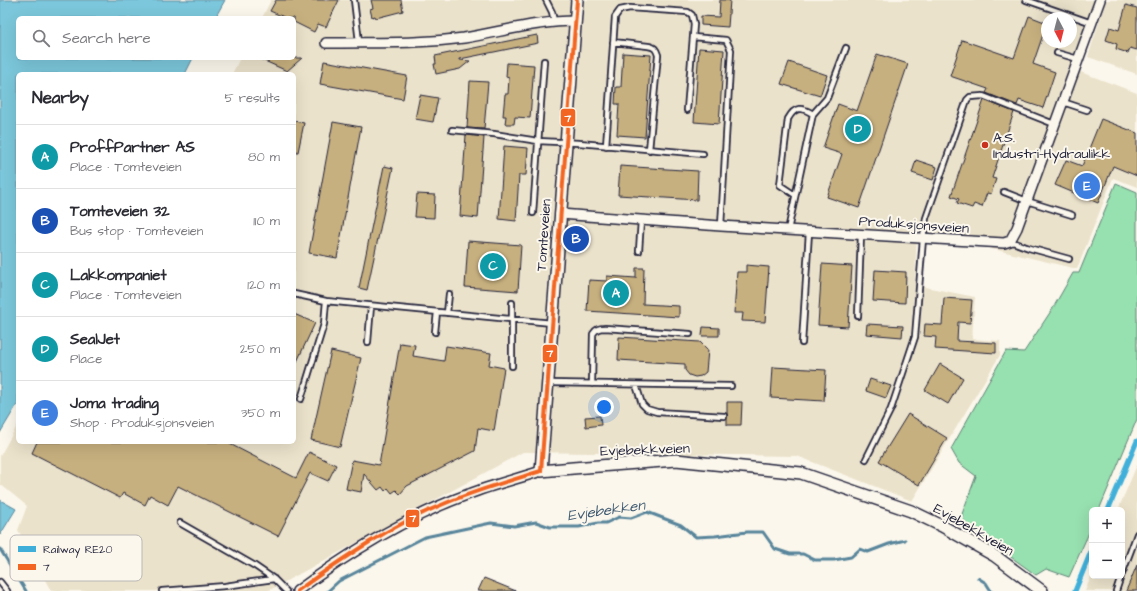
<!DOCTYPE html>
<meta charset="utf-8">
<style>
body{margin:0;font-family:"Architects Daughter",sans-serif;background:#f2f2f3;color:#2b2b33}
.controls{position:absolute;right:12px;bottom:12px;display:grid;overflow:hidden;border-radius:6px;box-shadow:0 4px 16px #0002}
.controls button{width:36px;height:36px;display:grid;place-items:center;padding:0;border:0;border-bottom:1px solid #e1e1e2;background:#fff;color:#2b2b33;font:20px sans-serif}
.compass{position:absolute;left:1041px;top:12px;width:36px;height:36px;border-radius:50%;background:#fff;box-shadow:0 4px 16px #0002;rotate:173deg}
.you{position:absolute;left:604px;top:407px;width:14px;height:14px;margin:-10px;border:3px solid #fff;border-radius:50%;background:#1a73e8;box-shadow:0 0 0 6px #1a73e833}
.badge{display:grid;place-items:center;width:26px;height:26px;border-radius:50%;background:#2563eb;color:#fff;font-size:13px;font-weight:700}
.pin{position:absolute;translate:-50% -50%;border:2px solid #fff;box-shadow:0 1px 4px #0006}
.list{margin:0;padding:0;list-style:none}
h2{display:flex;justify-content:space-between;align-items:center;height:52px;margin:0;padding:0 16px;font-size:17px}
h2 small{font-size:13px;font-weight:400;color:#7c7c81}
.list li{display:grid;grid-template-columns:26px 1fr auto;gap:12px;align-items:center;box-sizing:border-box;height:64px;padding:0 16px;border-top:1px solid #e1e1e2}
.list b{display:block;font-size:15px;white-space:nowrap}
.list p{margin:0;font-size:13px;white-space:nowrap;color:#7c7c81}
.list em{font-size:13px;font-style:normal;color:#7c7c81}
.icon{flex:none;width:22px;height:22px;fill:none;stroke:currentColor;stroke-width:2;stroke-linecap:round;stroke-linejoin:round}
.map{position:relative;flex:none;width:1137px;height:591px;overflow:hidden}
.search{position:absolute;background:#fff;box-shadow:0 4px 16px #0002;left:16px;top:16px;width:280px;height:44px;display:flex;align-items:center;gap:10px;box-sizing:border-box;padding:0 14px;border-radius:6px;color:#7c7c81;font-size:15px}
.panel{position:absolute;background:#fff;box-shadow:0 4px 16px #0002;left:16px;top:72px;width:280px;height:372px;border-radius:6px}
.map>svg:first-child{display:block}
.built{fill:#ebe2cb;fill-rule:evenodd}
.green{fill:#97e0af;stroke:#5c8175}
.water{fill:#7cc7db;stroke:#58859b}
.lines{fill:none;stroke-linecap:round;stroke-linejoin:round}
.stream{stroke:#58859b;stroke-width:3}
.building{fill:#c7b07f;stroke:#22223b}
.service-casing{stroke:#22223b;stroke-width:8}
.minor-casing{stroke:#22223b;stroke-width:12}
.tertiary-casing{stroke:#22223b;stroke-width:14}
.service{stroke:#fbf7ec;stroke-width:4.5}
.minor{stroke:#fbf7ec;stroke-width:9}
.tertiary{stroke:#fbf7ec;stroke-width:11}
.bus-1-casing{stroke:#fbf7ec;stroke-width:7}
.bus-1{stroke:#f26522;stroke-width:4}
.rail-1-casing{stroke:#fbf7ec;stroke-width:8}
.rail-1{stroke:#3fafd9;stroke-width:5}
.poi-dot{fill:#c8321e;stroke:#fbf7ec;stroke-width:1.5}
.labels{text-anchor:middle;stroke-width:4;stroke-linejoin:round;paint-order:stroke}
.poi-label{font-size:14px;fill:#22223b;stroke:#fbf7ec;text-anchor:start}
.street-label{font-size:14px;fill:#22223b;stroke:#fbf7ec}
.water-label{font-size:15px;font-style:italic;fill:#425c73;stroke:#fbf7ec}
.key{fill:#fbf7ec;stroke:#bab7b7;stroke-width:1}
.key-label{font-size:11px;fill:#22223b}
.line-badge{stroke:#fbf7ec;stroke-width:1.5}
.badge-label{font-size:11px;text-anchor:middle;font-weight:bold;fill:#fff}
</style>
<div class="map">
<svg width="1137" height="591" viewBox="0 0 1137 591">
<rect width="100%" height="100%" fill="#fbf7ec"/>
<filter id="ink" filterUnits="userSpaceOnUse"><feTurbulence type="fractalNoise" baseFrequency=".025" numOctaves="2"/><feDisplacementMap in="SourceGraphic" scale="8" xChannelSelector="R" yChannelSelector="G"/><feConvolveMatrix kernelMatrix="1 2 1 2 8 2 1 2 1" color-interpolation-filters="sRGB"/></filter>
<g filter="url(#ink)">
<path class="built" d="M271,0H1094L1070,68L1137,93V187L1113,178L1077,269L917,231L915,285L975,297L972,339L1000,341V355L912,501L797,456L523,452L268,591H51L18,530L27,506L0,484V456L18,424V442H294V74H232L240,58H294V18H262ZM1047,18H1071V42H1047Z
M1106,0H1137V74L1088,57Z
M1137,465V591H1085L1092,574V576H1122V510H1118Z"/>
<path class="green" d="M1116,183L1137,192V419L1099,510H1092V526L1069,577L1046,569L1036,575L965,524L962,514L976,476L959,463L951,449L1006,351L1024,352L1053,308L1073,273H1079Z"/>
<path class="water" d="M0,0H225L215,18H18V58H193L185,74H18V403L0,433Z
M0,500L16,509L0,535Z"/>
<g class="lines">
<path class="stream" d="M0,549L26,591
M978,578L986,583L991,591
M328,591L339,581L425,537L491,523L514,526L536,522L550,527H579L598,523H606L619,517L631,518L647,512L681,525L696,537L715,536L747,532H763L775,549L790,554H803L815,560H834L851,557L860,549L868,552L889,544L905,540"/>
</g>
<path class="building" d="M276,0H339L326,27L318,24L314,32L294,22V18H286L270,11Z
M371,0H401L403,11L376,18L375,16L372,17L370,9L373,8Z
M720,0H730L728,27L701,25V16L719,17Z
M1126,5L1137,8V50L1130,48L1128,53L1116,49L1117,44L1106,40L1110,27L1119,30Z
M1029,16L1047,23L1033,64L1055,72L1043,108L1019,100L1017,105L986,93L988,89L950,76L962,40L1014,58Z
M537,35L538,43L460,59V60L470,61L460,69L436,74L434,64H436L435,56Z
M699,48L724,50L719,124L694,122Z
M623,53L651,55L645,137L617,135L619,104H615L616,87H621Z
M877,54L908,64L859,208L827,197L842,154L823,148L838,104L857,111Z
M258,58H302L287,71Z
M324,61L407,76L403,99L320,84Z
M789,62L827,75L820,96L781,84Z
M507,63L534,65L530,118L515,117L514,124H505L506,116H503L505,94H508L509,78L506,77Z
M470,81L488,82L484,129L467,128Z
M420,95L438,98L433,122L415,119Z
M984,100L1014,112L992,178L996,179L991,194L987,193L982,207L974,204L972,208L957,203L959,199L951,196Z
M1101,119L1137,133V176L1113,166L1098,203L1055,185L1066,160L1082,166Z
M294,121L304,123L298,152H294Z
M333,122L361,127L337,258L309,253Z
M466,135L484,137L478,218L460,216Z
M504,146L528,148L526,175H519L516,221L499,219Z
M916,160L937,167L933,180L912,173Z
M384,166L393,168L367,290L359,288Z
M620,166L698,171L697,200L618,195Z
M417,194L435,195L434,218L415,217Z
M468,241L521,245L518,291L465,287Z
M822,264L852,266L848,327L818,325Z
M746,265L769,267L765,322L742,321L743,313H734L737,272H746Z
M636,268H644L643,304L679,306V317L587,311L589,280L607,281V276L636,278Z
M875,270L906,272L905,303L873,301Z
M944,298L972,300L970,323L958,322L957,341L996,343V353L935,349L936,337L924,336L925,324L942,325Z
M294,314L315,323L294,368Z
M867,324L903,326L902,337L866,334Z
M703,327L719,328V336H702Z
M619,337L700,342L708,350L706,372L701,376L695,377L689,375L685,370V364L618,360Z
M400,343L415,345L413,356L444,361L446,346L491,353L489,365L504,368L494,431L478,428L475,451L407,486L400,494L396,490L392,493L388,488L385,491L382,487L378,490L364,474L361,492L346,489L352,460L379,465Z
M331,351L361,358L340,447L311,440Z
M940,364L963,378L948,404L925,390Z
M773,367L826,370L824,401L771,398Z
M870,379L891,386L886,398L866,391Z
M727,402H742L741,425H727Z
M908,414L947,438L919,485L879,461Z
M600,416L601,425L586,427L585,417Z
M37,442H226L296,478L309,452L336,465L328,481L310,473L278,536L178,486L168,505L150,495L145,505L123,493L120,498L32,453Z
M1137,565V591H1126Z
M484,578L516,591H478Z"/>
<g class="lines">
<g class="service-casing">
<path id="service" d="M354,0L359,42
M546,0L552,12L554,21
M1026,0L1092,23
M693,37L726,40L731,50L721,226
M613,42L648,46C655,47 656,49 658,55L649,150
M1057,53L1078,59
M1063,102L1087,110
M452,130L494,134L538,141L579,143L703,154
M606,146L615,17L620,10L630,8L688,12L692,15L694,24L687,110
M1004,192L1027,201L1072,215
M795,195L780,185L788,119C795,106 802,107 813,114
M533,213L544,61
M788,230L813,114L827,98L846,48
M1010,241L1029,248L1069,259
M639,251L641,220
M294,294L326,301L552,323
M512,303V366
M447,313L449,294
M858,316L861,235
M435,332L437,312
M368,342L371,306
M802,343L809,232
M549,383L731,386
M592,384L593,334C596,329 599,328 605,328L690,334
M636,385L642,404L647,409L657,412L724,416
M301,399L324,324L326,301
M866,459L891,409L915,337L923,239L926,218L967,100L970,97L983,96L1054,124
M180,523L255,566L274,579L286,591
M1122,574L1137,534
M0,582L7,591
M162,591L225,586L274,579
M1116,591L1121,576"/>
</g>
<g class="minor-casing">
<path id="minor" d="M326,43C372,42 418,44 464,38C501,32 538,21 576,21
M560,214L721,226L1004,243L1010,241L1017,228L1100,0
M297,591C350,552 406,517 469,494C492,485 517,479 541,471"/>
</g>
<g class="tertiary-casing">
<path id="tertiary" d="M577,0L541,471L573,468L676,460L801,473L911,511L942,526L995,556L1042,591"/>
</g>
<use href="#service" class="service"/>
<use href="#minor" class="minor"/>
<use href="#tertiary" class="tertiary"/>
<g class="bus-1-casing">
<path id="bus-1" d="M541,471L577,0
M297,591C344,557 392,525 446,503C477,490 509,481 541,471"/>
</g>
<use href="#bus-1" class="bus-1"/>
<g class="rail-1-casing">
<path id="rail-1" d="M1108,510L1137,441
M1075,591L1092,549"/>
</g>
<use href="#rail-1" class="rail-1"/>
</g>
</g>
<circle class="poi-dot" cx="985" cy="145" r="4"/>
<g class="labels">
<g class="poi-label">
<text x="993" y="142">A.S.<tspan x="993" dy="16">Industri-Hydraulikk</tspan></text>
</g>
<g class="street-label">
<text transform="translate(914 224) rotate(4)" y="5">Produksjonsveien</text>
<text transform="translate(543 235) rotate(-86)" y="5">Tomteveien</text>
<text transform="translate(645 449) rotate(-2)" y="5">Evjebekkveien</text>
<text transform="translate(974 529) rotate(30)" y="5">Evjebekkveien</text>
</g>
<g class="water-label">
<text transform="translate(606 510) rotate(-8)" y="5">Evjebekken</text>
</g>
</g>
<rect x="10" y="535" width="132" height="46" rx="6" class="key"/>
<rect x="18" y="546" width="18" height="6" fill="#3fafd9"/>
<rect x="18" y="564" width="18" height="6" fill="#f26522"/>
<g class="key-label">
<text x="43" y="553">Railway RE20</text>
<text x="43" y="571">7</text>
</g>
<g class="line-badge">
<rect x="560" y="108" width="16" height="19" rx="4" fill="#f26522"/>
<rect x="542" y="344" width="16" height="19" rx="4" fill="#f26522"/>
<rect x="405" y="509" width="15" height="19" rx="4" fill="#f26522"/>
</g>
<g class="badge-label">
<text x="568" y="122">7</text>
<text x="550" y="357">7</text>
<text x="413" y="522">7</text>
</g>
</svg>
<div class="controls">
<button>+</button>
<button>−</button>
</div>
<svg class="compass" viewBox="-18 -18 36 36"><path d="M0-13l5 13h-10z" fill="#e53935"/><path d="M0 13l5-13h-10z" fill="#7c7c81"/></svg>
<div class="you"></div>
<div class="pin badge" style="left:616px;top:293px;background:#0f9aa8">A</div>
<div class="pin badge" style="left:576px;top:239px;background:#1a4fb4">B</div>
<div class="pin badge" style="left:493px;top:266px;background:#0f9aa8">C</div>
<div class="pin badge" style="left:858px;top:129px;background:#0f9aa8">D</div>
<div class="pin badge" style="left:1087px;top:186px;background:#3f7fe0">E</div>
<div class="search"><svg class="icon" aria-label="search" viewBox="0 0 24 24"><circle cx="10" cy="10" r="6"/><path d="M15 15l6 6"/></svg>Search here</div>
<section class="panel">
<h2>Nearby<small>5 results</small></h2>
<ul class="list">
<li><span class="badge" style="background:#0f9aa8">A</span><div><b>ProffPartner AS</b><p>Place · Tomteveien</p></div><em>80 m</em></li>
<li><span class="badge" style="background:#1a4fb4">B</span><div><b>Tomteveien 32</b><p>Bus stop · Tomteveien</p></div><em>110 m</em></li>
<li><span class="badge" style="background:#0f9aa8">C</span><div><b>Lakkompaniet</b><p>Place · Tomteveien</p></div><em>120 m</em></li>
<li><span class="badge" style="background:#0f9aa8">D</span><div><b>SealJet</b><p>Place</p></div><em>250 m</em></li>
<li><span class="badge" style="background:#3f7fe0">E</span><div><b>Joma trading</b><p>Shop · Produksjonsveien</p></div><em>350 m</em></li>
</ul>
</section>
</div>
